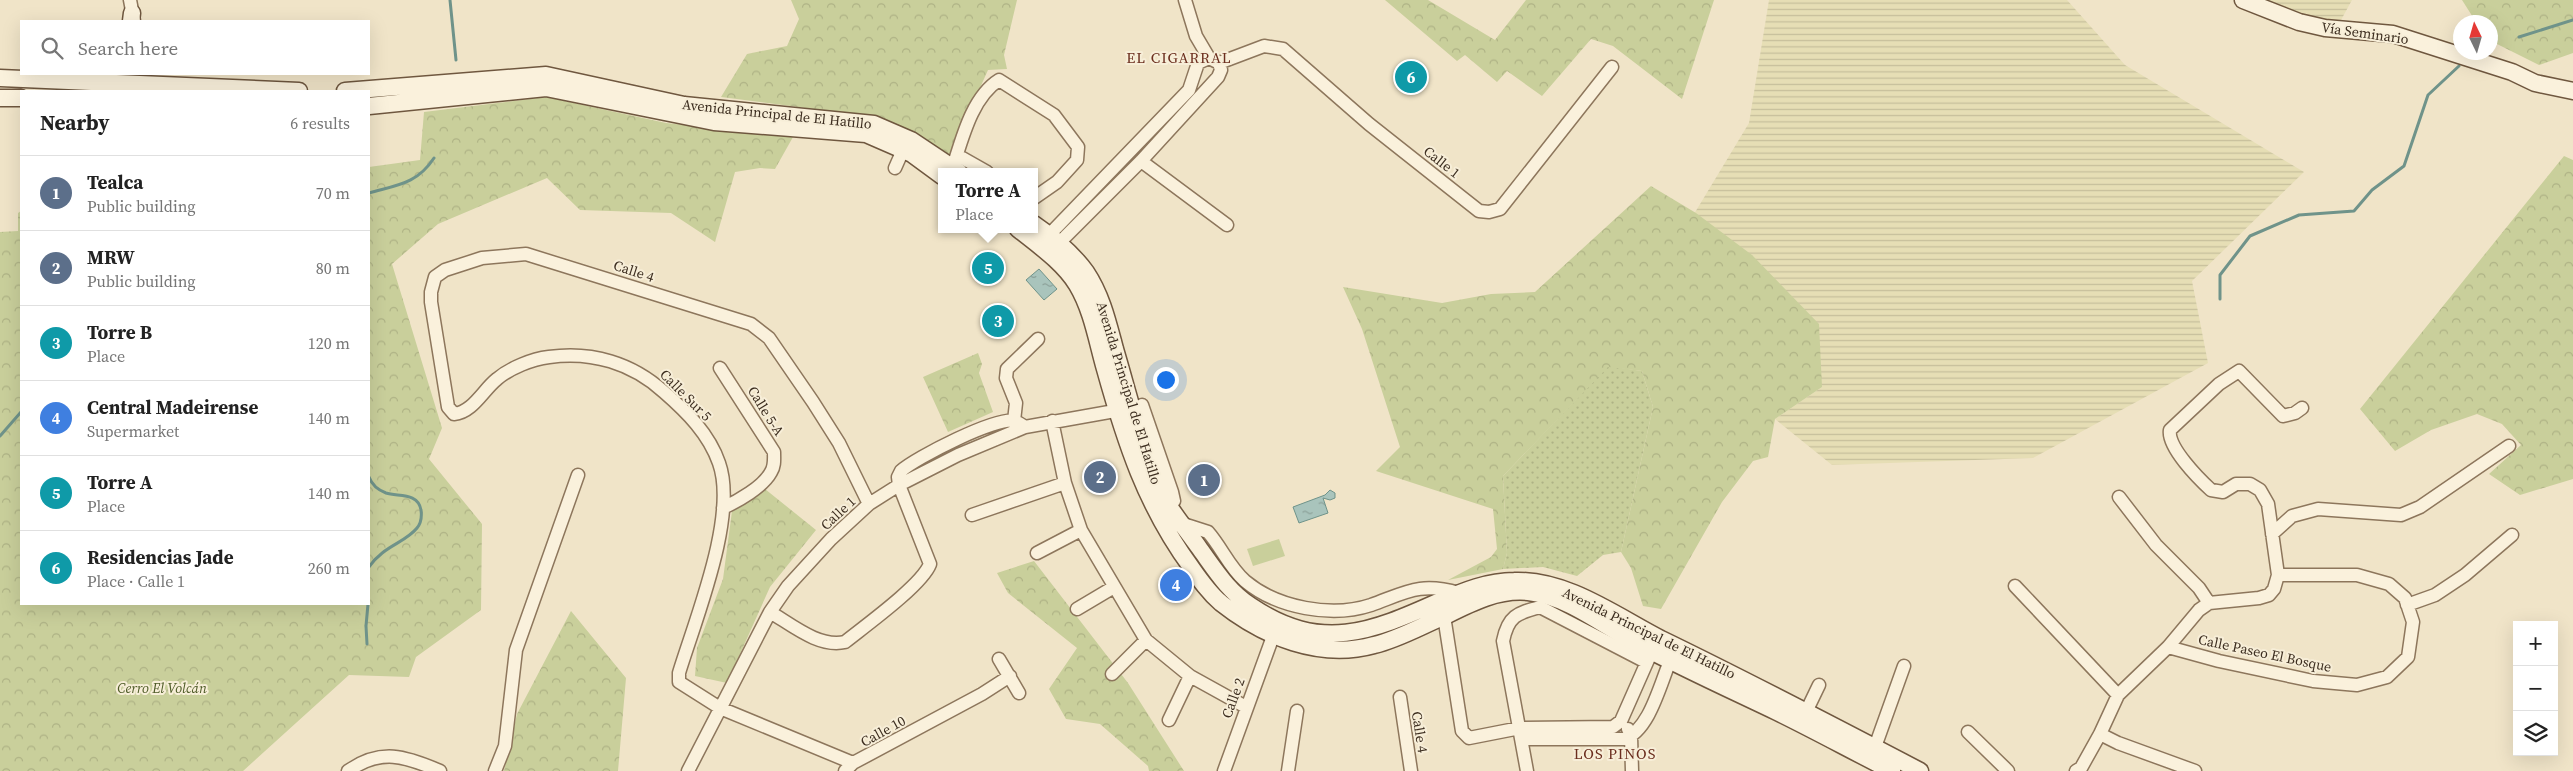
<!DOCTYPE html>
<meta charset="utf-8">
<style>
body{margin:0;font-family:"Source Serif 4",serif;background:#f2f2f2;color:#222}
.controls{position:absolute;right:15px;bottom:15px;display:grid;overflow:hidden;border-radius:0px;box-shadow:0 5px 20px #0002}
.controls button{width:45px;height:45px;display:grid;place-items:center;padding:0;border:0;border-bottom:1px solid #e0e0e0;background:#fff;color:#222;font:25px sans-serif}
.compass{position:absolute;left:2453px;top:15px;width:45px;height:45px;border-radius:50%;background:#fff;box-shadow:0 5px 20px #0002;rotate:355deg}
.you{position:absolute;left:1165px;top:379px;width:18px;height:18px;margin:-12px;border:4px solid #fff;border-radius:50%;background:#1a73e8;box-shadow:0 0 0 8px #1a73e833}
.badge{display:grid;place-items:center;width:32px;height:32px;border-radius:50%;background:#9e2a2b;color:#fff;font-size:16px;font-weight:700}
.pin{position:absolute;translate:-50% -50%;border:2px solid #fff;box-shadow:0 1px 5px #0006}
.popup{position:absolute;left:938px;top:168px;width:100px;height:65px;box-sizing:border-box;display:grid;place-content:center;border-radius:0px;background:#fff;filter:drop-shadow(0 1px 4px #0005);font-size:16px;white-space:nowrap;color:#767676}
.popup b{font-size:19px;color:#222}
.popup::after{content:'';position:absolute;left:50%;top:100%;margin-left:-10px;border:10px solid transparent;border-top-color:#fff}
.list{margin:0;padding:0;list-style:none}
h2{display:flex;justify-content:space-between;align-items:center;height:65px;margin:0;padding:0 20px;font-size:21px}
h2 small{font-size:16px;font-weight:400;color:#767676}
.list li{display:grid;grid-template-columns:32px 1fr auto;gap:15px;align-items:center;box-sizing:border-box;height:75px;padding:0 20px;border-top:1px solid #e0e0e0}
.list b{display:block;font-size:19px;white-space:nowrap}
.list p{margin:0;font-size:16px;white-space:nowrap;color:#767676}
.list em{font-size:16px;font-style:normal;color:#767676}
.icon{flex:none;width:28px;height:28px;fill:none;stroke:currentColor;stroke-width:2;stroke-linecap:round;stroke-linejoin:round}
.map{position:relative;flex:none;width:2573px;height:771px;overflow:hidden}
.search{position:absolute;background:#fff;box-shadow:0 5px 20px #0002;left:20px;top:20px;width:350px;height:55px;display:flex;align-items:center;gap:12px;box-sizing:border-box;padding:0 18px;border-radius:0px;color:#767676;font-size:19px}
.panel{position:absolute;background:#fff;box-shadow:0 5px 20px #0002;left:20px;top:90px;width:350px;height:515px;border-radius:0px}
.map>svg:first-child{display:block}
.farmland{fill:url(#farmland-rules)}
.green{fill:url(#green-dots)}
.forest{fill:url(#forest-crowns)}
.pitch{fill:#c9cf9b}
.water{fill:url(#water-ripples);stroke:#6f938a}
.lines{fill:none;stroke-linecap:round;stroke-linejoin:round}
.stream{stroke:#6f938a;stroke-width:3}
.minor-casing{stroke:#8d765c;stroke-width:15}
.secondary-casing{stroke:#6f573f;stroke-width:19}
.minor{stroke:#faf1dc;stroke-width:12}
.secondary{stroke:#faf1dc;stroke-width:16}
.labels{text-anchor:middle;stroke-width:4;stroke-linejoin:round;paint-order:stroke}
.street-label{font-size:14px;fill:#3d2e20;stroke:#f7eed8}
.park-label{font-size:14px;font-style:italic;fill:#4d5a26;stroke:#f7eed8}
.neighbourhood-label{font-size:15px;letter-spacing:1px;fill:#6b2e1e;stroke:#f7eed8}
</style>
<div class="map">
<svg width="2573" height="771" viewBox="0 0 2573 771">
<defs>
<pattern id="farmland-rules" width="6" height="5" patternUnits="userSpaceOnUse" patternTransform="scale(1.25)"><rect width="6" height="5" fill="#e6deb5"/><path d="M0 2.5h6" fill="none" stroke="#c6bf9b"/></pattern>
<pattern id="green-dots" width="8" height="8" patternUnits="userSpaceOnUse" patternTransform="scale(1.25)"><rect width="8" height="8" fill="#c9cf9b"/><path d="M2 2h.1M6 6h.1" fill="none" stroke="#aeb285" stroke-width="1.8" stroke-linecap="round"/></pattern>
<pattern id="forest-crowns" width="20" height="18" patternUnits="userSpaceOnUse" patternTransform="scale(1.25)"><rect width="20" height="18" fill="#c9cf9b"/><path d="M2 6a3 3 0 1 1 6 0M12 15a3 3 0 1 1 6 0" fill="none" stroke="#aeb285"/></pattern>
<pattern id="water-ripples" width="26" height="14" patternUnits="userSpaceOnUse" patternTransform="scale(1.25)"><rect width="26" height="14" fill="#a9c4bc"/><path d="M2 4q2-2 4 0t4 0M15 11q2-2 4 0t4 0" fill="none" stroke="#8ba098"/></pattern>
</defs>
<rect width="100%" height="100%" fill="#f0e4c8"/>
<path class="farmland" d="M1769,0H2067L2125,65L2304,172L2192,281L2208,363L2033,458L1832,465L1775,419L1822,387L1694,214L1749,123Z
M2261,0H2352L2335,31Z"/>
<path class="green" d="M1608,366L1642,371L1653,407L1621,552L1603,555L1577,576L1543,567L1503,569L1507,553L1503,476Z"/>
<path class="forest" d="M791,0H1017L1004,55L1007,69L988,70L949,157L903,128L882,118L721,97L747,54L787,46L799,19Z
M1385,0H1428L1495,40L1526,0H1714L1682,99L1613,46L1591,39L1542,96L1507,71L1497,82L1465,55L1457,61Z
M2462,0H2573V53L2539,65L2491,41L2490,22H2476Z
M546,97L666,123L793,137L775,169L760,168L735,172L715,242L671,213L580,210L547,178L438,224L392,264L442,428L429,459L482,524L481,610L416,657L409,677L349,675L243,771H0V232L18,231V213L21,211V604H369V167L420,160L424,112Z
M2564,156L2573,160V479L2520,495L2489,474L2521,445L2502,424L2477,414L2431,430L2395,451L2360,409Z
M1651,186L1696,213L1752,255L1819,324L1822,387L1775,419L1768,457L1753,461L1722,502L1661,609L1643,606L1631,568L1621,552L1653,407L1642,371L1608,367L1503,476L1507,553L1503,569L1448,580L1491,557L1497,549L1493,509L1376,471L1400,447L1362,329L1343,287L1442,303L1491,294L1535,292Z
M978,353L982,364L979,373L993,412L948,432L923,377Z
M765,489L816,530L770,587L727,683L695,676L697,648L723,579L732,511Z
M1034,561L1128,683L1184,771H1149L1148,766L1100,724L1066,719L1049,689L1077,648L1008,593L997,573Z
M571,611L626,678L618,771H504L517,714Z"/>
<path class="pitch" d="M1279,539L1285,556L1253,566L1247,549Z"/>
<path class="water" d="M1039,269L1057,289L1044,300L1026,280Z
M1330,490L1335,493V498L1330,500L1323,498L1328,513L1299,523L1293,507L1325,495Z"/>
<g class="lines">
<path class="stream" d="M450,0L456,60
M2519,37L2573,20
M369,193C397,185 417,184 434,158
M2220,299V275L2250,236L2299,215L2354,211L2372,190L2404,166L2428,95L2459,66
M0,436L21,412
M369,477C372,485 378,490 386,493C398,497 418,492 421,510C422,517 421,523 417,528C405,543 383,546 369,567
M367,644L366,626L368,604"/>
<g class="minor-casing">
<path id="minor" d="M130,0L134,21
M1185,0L1196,36L1209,58
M1209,58L1219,63L1221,70L1218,77L1141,161L1058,244L1044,251L1049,235L1189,90L1198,63Z
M1219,63L1264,46L1283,49L1369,124L1479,211L1489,212L1500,209L1612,67
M957,155L987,172
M1141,161L1227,225
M953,167C962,139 972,97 999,80L1054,115L1078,147L1077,160L1057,182L1034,198
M895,168L903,150
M720,368L774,452C774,459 775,466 771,472C763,487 738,501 723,508
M1142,405L1172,492L1174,501L1169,506
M1014,421L1016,403L1006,378L1007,369L1038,339
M1052,421L1065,483L1081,530L1146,640L1190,676L1246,707
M2119,497L2156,545L2199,588L2209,603
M972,515L1065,483
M1180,523L1208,532C1222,548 1229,567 1245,581C1277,608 1332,618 1371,605C1407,592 1420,582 1459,593
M2272,534L2292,516L2318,509L2401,515L2420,507L2509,446
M1037,553L1081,530
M2015,586L2118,695
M2407,605L2435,595L2465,575L2512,535
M1077,609L1114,587
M770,612C792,625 819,648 845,642C865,626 922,585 930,564L899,485L898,477L901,471C915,458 997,416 1015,421C1018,422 1022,425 1025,427
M1444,616L1462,731L1469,738L1520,728L1613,727L1621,721L1655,644
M2168,647L2219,661L2313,681L2357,685L2387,677L2408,657L2413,622L2405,598L2389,584L2357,575H2278
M999,659L1019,693
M1112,674L1146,640
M1400,697L1411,771
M1806,712L1819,685
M1169,720L1190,676
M1628,729L1631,736L1632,771
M1968,732L2008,771
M2100,734L2118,743L2195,771
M1522,739H1624C1651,730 1661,679 1673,654
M1875,747L1904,666
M853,763L720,708L679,682V673C695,620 738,516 719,463C709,434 687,412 664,392C632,363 592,351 549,357C532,359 510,368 497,379C483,390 473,412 454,414L448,407L431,302V292L435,277L445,270L482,258L526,254L751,324L769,338L813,402L839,443L869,504
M348,771C381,748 405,756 440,771
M495,771L505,746L516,650L578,475
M688,771L770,612L788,586L831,539L869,504L899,485L958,455L1025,427L1126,409
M845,771L853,763L982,694L1010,676
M1224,771L1276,628
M1288,771L1297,711
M1527,771L1503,641C1508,616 1517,613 1540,607L1646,662
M2076,771L2081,768L2100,734L2118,695L2168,647L2199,610L2209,603L2259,598L2269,595L2274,589L2278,575L2268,504L2260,490L2250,484H2236L2223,492L2211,490C2199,479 2167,447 2170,430L2219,384L2239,371L2283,416L2295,413L2302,408"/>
</g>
<g class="secondary-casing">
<path id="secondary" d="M2243,0L2299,22L2325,28L2393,34L2512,72L2535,83L2573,91
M131,21L132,13
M0,78L299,91
M345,91L546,75L684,105L874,124L911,140L959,172
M0,98H21
M369,106L546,88L714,122L866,134L912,154L942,176
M1034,224C1053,237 1073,254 1086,272C1102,296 1108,323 1115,349C1128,393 1139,438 1155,480C1166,506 1184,526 1200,549C1216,571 1228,591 1251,606C1321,653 1371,632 1440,601C1464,591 1488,581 1514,581C1567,579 1616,616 1661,639C1748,681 1834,726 1920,771
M1018,229C1038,245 1064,263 1077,285C1092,310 1097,341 1105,369C1125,441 1146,506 1191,567C1200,580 1209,593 1221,603C1264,637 1320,660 1374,645C1399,639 1421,626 1445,616C1471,603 1498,589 1528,592C1568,596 1605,627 1639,645C1685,669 1731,690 1777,712C1816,731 1854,752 1892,771"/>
</g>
<use href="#minor" class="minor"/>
<use href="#secondary" class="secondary"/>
</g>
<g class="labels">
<g class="street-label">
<text transform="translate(2365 33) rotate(8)" y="5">Vía Seminario</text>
<text transform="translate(777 114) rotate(6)" y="5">Avenida Principal de El Hatillo</text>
<text transform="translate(1442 162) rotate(38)" y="5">Calle 1</text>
<text transform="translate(634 271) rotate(18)" y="5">Calle 4</text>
<text transform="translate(1129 393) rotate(73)" y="5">Avenida Principal de El Hatillo</text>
<text transform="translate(686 395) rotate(45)" y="5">Calle Sur 5</text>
<text transform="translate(766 411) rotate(58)" y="5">Calle 5-A</text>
<text transform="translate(838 513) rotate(-43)" y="5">Calle 1</text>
<text transform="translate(1649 633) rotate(26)" y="5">Avenida Principal de El Hatillo</text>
<text transform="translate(2265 653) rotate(12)" y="5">Calle Paseo El Bosque</text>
<text transform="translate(1233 698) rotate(-70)" y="5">Calle 2</text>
<text transform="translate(883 731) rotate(-29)" y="5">Calle 10</text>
<text transform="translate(1420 732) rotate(81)" y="5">Calle 4</text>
</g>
<g class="park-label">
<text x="162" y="693">Cerro El Volcán</text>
</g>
<g class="neighbourhood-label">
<text x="1179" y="63">EL CIGARRAL</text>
<text x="1615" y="759">LOS PINOS</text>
</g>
</g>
</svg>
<div class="controls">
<button>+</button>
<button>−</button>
<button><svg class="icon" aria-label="layers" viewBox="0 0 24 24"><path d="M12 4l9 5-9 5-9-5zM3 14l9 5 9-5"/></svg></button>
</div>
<svg class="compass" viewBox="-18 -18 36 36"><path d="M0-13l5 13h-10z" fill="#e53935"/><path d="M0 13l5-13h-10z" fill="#767676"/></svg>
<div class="you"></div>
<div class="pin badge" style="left:1204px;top:480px;background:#5c6f8a">1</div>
<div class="pin badge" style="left:1100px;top:477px;background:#5c6f8a">2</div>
<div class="pin badge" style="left:998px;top:321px;background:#0f9aa8">3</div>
<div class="pin badge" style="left:1176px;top:585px;background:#3f7fe0">4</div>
<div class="pin badge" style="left:988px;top:268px;background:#0f9aa8">5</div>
<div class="popup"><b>Torre A</b>Place</div>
<div class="pin badge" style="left:1411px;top:77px;background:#0f9aa8">6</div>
<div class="search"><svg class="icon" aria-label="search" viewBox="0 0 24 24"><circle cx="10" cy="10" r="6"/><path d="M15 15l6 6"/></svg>Search here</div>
<section class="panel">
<h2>Nearby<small>6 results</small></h2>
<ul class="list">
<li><span class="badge" style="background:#5c6f8a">1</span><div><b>Tealca</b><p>Public building</p></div><em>70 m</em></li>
<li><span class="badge" style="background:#5c6f8a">2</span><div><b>MRW</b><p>Public building</p></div><em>80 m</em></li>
<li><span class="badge" style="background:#0f9aa8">3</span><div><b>Torre B</b><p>Place</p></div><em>120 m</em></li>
<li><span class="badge" style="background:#3f7fe0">4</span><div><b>Central Madeirense</b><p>Supermarket</p></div><em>140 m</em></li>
<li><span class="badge" style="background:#0f9aa8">5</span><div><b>Torre A</b><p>Place</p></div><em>140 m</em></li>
<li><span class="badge" style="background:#0f9aa8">6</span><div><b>Residencias Jade</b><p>Place · Calle 1</p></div><em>260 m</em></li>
</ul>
</section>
</div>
